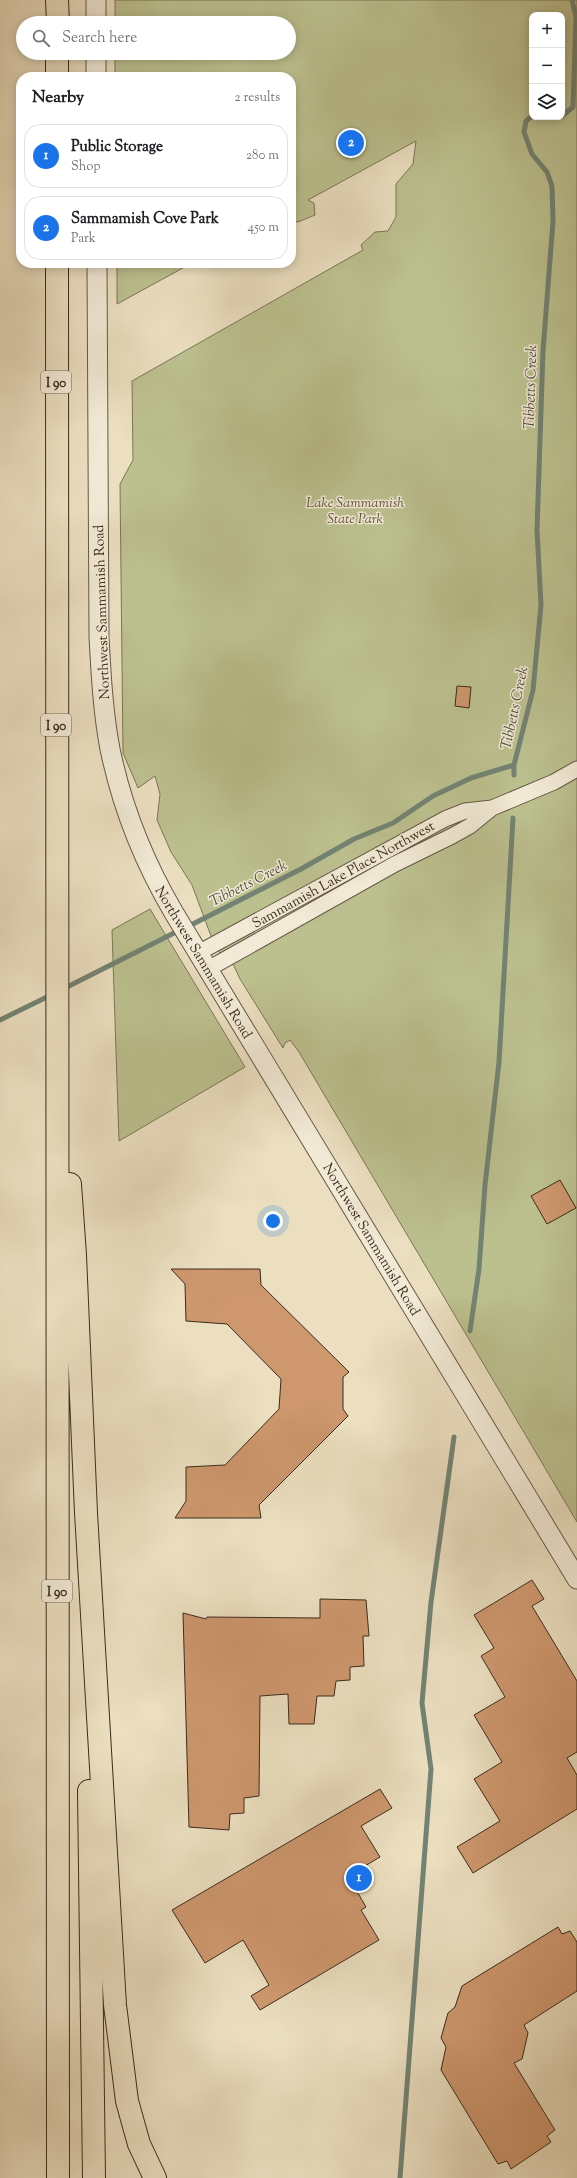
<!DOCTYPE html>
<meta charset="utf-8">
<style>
body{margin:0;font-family:"Sorts Mill Goudy",serif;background:#f2f2f2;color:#202124}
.controls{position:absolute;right:12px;top:12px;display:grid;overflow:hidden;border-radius:8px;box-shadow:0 2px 10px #0003}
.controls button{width:36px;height:36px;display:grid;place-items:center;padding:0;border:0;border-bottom:1px solid #e0e0e0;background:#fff;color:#202124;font:20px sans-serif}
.you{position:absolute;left:273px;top:1221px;width:14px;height:14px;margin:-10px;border:3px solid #fff;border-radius:50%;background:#1a73e8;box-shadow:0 0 0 6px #1a73e833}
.badge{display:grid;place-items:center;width:26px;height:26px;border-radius:50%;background:#1a73e8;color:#fff;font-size:13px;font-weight:700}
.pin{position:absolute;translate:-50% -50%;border:2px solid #fff;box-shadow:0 1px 4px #0006}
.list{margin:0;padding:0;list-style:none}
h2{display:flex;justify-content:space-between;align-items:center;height:52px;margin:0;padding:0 16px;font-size:17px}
h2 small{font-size:13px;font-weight:400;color:#757577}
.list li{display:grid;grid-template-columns:26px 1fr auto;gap:12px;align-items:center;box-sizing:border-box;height:64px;margin:0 8px 8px;padding:0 8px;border:1px solid #e0e0e0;border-radius:16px}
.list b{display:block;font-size:15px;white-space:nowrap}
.list p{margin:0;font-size:13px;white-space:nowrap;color:#757577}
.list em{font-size:13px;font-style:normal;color:#757577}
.icon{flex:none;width:22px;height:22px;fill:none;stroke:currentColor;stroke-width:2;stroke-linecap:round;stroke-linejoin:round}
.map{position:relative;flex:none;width:577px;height:2178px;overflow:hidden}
.search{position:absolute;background:#fff;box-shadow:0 2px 10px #0003;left:16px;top:16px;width:280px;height:44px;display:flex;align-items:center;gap:10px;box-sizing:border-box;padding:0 14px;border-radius:22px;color:#757577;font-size:15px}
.panel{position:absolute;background:#fff;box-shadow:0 2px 10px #0003;left:16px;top:72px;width:280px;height:196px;border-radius:16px}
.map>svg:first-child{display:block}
.green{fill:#bcc08f;stroke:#7b7656;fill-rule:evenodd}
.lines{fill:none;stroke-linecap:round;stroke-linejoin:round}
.stream{stroke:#738373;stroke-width:5}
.building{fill:#ce976e;stroke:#3a2c1d}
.minor-casing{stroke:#665946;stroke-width:17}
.tertiary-casing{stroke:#665946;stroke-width:21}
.motorway-casing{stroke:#3a2c1d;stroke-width:24}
.minor{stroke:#f2ead6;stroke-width:15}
.tertiary{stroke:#f2ead6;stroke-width:19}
.motorway{stroke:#ebdfc0;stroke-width:22}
.labels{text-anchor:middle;stroke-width:3;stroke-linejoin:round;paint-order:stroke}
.shield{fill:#f2ead6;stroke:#716554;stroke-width:1}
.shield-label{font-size:13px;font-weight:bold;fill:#3a2c1d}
.park-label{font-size:14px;font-style:italic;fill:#5a513a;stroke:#f2ead6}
.street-label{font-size:14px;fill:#3a2c1d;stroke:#f2ead6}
.water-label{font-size:15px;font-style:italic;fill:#525041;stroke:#f2ead6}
</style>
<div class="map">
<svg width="577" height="2178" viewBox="0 0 577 2178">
<rect width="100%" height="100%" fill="#ebdfc0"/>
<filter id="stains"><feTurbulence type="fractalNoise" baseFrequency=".005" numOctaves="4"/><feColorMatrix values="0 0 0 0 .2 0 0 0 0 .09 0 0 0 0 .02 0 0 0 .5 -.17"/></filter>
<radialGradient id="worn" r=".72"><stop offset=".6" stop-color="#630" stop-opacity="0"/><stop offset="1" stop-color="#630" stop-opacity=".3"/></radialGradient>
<path class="green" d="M115,0H577V1522L299,1052L290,1040L285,1043L283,1048L240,979L232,962L224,960L214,944L192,885L171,852L157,820L160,794L155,776L138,788L123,753L120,484L133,460L132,381L363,250L361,245L375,232L388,231L396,217V184L413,164L416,141L308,200L314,203L315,215L298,222L291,221V77H115V53H289V23H115ZM532,15H562V117H532Z
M117,263H192L117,304Z
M150,909L245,1067L119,1141L112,930Z"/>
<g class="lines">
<path class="stream" d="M562,116L573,107L576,17L572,0
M514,775V765
M187,927L301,869L354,839L393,823L433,796L471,778L514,765L533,690L541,605L537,530L543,351L553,221L552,186L547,172L532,154L524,132L526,121L532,116
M63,989L180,930
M0,1020L51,995
M470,1331L479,1269L485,1185L499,1062L513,818
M400,2178L431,1769L422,1703L431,1602L454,1437"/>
</g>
<path class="building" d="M457,686L471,687L469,708L455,706Z
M560,1180L576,1208L547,1224L531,1196Z
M171,1269H260L261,1285L349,1372L343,1377V1409L348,1416L259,1505L261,1518H175L186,1501V1467L225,1465L279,1409L281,1379L227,1324L186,1321L185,1284Z
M532,1580L544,1599L532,1606L577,1681V1752L567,1758L577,1775V1809L473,1873L457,1847L500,1821L474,1779L502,1762L474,1715L505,1697L481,1656L494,1648L474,1615Z
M320,1599L366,1600L369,1636H363L364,1666L350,1667V1680L336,1681L334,1696H317L314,1724H289L288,1694L260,1696L259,1796L244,1798V1813L230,1814L229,1830L189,1827L183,1613L206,1619L207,1617L320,1618Z
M380,1789L392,1808L361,1826L380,1857L348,1876L366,1907L361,1910L379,1940L260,2010L251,1996L269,1985L243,1940L205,1963L172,1910Z
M558,1927L562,1934L570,1931L577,1942V1991L524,2025L528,2033L522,2059L514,2063L555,2130L547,2136L551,2142L511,2169L507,2161L498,2164L441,2070L446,2047L441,2038L448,2013L455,2007L462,1986Z"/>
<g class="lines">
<g class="minor-casing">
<path id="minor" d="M198,953L445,819L465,811L492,808
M208,969L395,864L452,836L470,826L492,808L554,782L577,769"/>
</g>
<g class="tertiary-casing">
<path id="tertiary" d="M96,0V23
M96,53V77
M97,263L99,637C101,674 103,712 110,749C122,807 144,862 174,913L577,1579"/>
</g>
<g class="motorway-casing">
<path id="motorway" d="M57,0L58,23
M57,77V53
M57,263L58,2178
M70,1184L75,1255L86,1513L115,2005L127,2101L139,2144L155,2178
M89,1791L94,2178"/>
</g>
<use href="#minor" class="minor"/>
<use href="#tertiary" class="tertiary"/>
<use href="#motorway" class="motorway"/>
</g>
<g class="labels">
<g class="shield">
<rect x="41" y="371" width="30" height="22" rx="3"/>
<rect x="41" y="714" width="30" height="22" rx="3"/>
<rect x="42" y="1580" width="30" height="22" rx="3"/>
</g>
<g class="shield-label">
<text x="56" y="387">I 90</text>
<text x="56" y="730">I 90</text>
<text x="57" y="1596">I 90</text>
</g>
<g class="park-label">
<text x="355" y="507">Lake Sammamish<tspan x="355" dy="16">State Park</tspan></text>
</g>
<g class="street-label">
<text transform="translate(101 612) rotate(-92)" y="5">Northwest Sammamish Road</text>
<text transform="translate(343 874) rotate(-29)" y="5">Sammamish Lake Place Northwest</text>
<text transform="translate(204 962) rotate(59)" y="5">Northwest Sammamish Road</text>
<text transform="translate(372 1239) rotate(59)" y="5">Northwest Sammamish Road</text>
</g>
<g class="water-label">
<text transform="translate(530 387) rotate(-88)" y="5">Tibbetts Creek</text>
<text transform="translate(514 708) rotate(-78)" y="5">Tibbetts Creek</text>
<text transform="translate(248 883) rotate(-27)" y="5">Tibbetts Creek</text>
</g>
</g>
<rect width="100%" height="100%" filter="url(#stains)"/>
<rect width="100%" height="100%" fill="url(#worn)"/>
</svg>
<div class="controls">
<button>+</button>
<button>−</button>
<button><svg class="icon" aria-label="layers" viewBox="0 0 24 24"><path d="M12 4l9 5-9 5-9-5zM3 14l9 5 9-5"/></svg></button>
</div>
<div class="you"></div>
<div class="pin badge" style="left:359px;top:1878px">1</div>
<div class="pin badge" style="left:351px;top:143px">2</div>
<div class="search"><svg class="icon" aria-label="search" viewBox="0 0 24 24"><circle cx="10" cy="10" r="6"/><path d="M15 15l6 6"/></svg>Search here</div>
<section class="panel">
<h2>Nearby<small>2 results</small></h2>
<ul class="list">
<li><span class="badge">1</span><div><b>Public Storage</b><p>Shop</p></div><em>280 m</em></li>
<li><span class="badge">2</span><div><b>Sammamish Cove Park</b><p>Park</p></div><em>450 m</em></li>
</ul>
</section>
</div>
